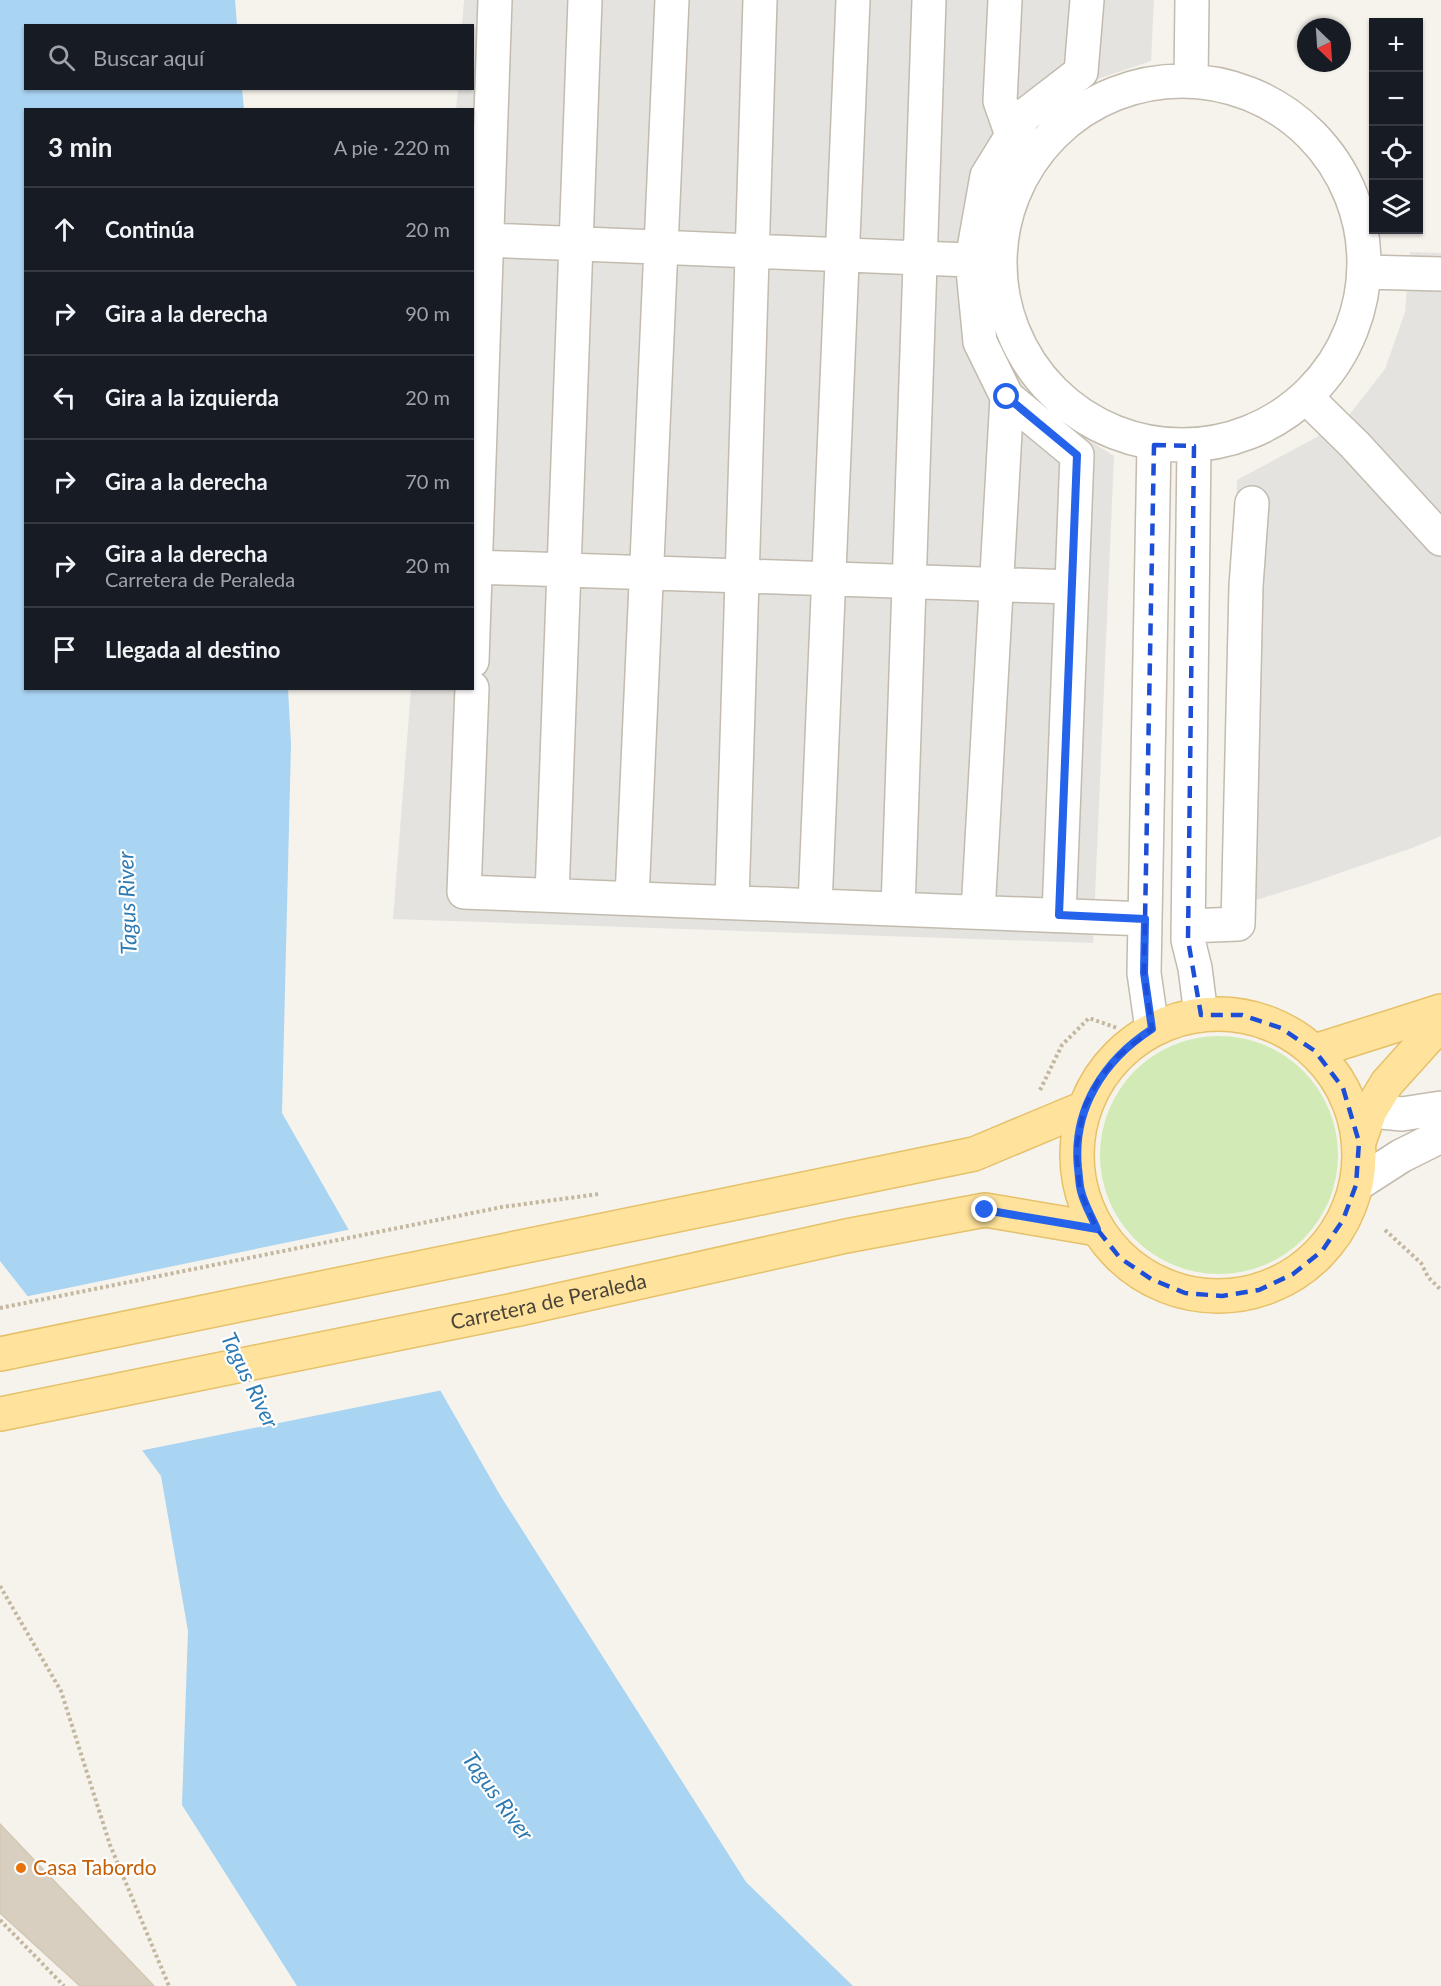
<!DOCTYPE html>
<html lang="es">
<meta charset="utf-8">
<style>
body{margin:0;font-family:Lato,sans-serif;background:#242831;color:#f1f3f6}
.controls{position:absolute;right:18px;top:18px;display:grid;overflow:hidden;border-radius:0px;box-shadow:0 2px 4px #0004}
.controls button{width:54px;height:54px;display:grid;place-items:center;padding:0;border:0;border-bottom:2px solid #363941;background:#171b24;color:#f1f3f6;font:30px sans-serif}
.compass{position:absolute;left:1297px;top:18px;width:54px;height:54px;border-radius:50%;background:#171b24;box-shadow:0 2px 4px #0004;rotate:155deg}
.stop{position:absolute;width:18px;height:18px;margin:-14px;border:4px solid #2563eb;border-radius:50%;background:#fff}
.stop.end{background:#2563eb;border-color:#fff;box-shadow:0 2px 6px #0008}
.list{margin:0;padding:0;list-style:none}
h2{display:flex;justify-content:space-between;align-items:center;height:78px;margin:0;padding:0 24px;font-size:26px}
h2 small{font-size:20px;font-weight:400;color:#9ea1a6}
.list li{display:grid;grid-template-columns:39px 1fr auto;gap:18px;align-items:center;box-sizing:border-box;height:84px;padding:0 24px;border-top:2px solid #363941}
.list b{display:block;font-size:22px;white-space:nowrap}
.list p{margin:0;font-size:20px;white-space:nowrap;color:#9ea1a6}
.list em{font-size:20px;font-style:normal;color:#9ea1a6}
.icon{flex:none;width:33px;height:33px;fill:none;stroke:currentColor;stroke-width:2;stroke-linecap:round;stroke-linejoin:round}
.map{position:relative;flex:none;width:1441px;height:1986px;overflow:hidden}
.search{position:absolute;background:#171b24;box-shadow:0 2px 4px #0004;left:24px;top:24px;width:450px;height:66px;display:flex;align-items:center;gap:15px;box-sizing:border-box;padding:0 21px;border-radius:0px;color:#9ea1a6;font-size:22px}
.panel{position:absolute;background:#171b24;box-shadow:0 2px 4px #0004;left:24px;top:108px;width:450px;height:582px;border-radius:0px}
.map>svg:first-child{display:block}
.green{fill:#d2eab5}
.parking{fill:#e5e3e0}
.water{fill:#a9d4f2}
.pier{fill:#f6f3ec}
.building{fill:#d8cfc1;stroke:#d3c7b4;stroke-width:1.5}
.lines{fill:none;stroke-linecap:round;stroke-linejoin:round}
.minor-casing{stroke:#c2bbae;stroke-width:36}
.major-casing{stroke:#e6c16a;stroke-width:36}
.path{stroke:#c4b79f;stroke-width:4;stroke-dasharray:3 3;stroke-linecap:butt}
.minor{stroke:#fff;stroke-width:33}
.major{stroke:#ffe39c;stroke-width:33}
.route{stroke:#2563eb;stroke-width:8}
.marked{fill:none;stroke:#1d4ed8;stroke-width:4.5;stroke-dasharray:12 8;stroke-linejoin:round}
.food-dot{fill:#e8710a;stroke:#fff;stroke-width:2}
.labels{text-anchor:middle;stroke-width:4.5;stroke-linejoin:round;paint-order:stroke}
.street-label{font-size:21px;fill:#4b4439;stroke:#fff}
.food-label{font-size:21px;fill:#c56008;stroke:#fff;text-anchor:start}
.water-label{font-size:22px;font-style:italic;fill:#2e7ab2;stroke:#fff}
</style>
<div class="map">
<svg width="1441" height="1986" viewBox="0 0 1441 1986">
<rect width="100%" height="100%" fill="#f6f3ec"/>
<path class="green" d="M1100 1155a119 119 0 1 1 238 0a119 119 0 1 1-238 0Z"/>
<path class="parking" d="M464,0H1154L1151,61L1086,83L1045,113L1010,154L988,212L986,289L998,339L1032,400L1079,434L1114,456L1093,943L393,919L411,689L472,688V110L456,109L458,89L472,88V26L462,25Z
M1410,252L1441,253V836L1412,848L1311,883L1224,910L1237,480L1317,437L1349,415L1385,369L1405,312Z"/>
<path class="water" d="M0,0H235L237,25L26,26V88L242,89L244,109L26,110V688L288,689L291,744L282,1113L500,1495L746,1882L853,1986H297L182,1805L188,1631L161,1476L51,1326L0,1261Z"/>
<path class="pier" d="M352,1229L443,1390L139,1451L24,1297Z"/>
<path class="building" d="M0,1824L154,1986H80L0,1913Z"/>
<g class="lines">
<g class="minor-casing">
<path id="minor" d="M1005,0L1000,101L1012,135
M1191,80L1192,0
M1000 263a182 182 0 1 1 364 0a182 182 0 1 1-364 0Z
M487,240L993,261
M1366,272L1441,274
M1307,398L1355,445L1441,539
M1194,446L1188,940L1195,968L1201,1015
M476,567L1072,587
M472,661L495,0
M472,688L464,892L1145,919
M552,895L585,0
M632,898L672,0
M732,902L760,0
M815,906L853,0
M898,909L929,0
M978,912L1007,397
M1059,915L1077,455L1007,397L980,342L972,260L987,176L1024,116L1081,72L1087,0
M1188,926L1238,924L1246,586L1252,503
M1152,1029L1144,973L1154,445
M1352,1109L1402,1114L1441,1108
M1356,1185L1401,1156L1441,1136"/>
</g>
<g class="major-casing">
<g id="major">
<circle cx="1218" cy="1155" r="141"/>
<path d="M1315,1051L1441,1011"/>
<path d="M1359,1142L1370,1111L1387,1083L1441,1023"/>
<path d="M0,1354L974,1154L1084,1108"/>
<path id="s1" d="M0,1414L519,1309L846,1236L985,1210L1097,1229"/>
</g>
</g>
<path class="path" d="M1040,1090L1062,1045L1089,1018L1117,1028
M1385,1230L1421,1263L1428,1277L1441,1290
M0,1308L502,1207L599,1194
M0,1586L61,1691L110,1845L169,1986
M0,1920L64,1986"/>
<use href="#minor" class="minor"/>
<use href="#major" class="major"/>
</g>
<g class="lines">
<path class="route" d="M985,1210L1097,1229C1092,1217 1084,1204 1081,1191C1079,1184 1079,1175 1078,1168C1072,1109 1104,1060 1152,1029L1144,973L1145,919L1059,915L1077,455L1007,397"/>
</g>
<path class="marked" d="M1154,445L1194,446L1188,940L1201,1015H1242L1281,1028L1315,1051L1343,1088L1359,1142L1356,1185L1343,1220L1322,1251L1293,1274L1259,1290L1222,1296L1185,1293L1151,1279L1120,1258L1097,1229L1080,1191L1076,1150L1084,1108L1098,1081L1117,1057L1152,1029L1144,973Z"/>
<circle class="food-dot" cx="21" cy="1868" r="6"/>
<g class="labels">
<g class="street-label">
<text dy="7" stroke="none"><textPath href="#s1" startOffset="560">Carretera de Peraleda</textPath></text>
</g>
<g class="food-label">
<text x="33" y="1875">Casa Tabordo</text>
</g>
<g class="water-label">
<text transform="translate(127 903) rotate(-92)" y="8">Tagus River</text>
<text transform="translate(250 1380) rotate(64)" y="8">Tagus River</text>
<text transform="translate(498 1796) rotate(54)" y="8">Tagus River</text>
</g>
</g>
</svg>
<div class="controls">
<button>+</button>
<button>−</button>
<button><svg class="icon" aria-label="locate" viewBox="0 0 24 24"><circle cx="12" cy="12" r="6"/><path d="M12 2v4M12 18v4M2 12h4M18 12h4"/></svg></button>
<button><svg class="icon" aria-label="layers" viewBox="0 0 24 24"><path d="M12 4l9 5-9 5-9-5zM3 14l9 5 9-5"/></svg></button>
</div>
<svg class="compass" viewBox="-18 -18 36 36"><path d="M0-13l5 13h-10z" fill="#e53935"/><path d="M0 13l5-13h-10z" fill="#9ea1a6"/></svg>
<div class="stop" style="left:1007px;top:397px"></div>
<div class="stop end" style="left:985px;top:1210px"></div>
<div class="search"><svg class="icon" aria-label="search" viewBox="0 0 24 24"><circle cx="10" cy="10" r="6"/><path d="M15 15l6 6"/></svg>Buscar aquí</div>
<section class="panel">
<h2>3 min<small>A pie · 220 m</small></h2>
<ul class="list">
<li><svg class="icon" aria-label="ahead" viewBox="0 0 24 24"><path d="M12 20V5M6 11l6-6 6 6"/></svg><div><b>Continúa</b></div><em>20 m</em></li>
<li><svg class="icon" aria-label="right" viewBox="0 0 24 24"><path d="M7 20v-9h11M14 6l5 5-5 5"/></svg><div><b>Gira a la derecha</b></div><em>90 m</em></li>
<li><svg class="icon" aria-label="left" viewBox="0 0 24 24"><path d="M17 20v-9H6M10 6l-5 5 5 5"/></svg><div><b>Gira a la izquierda</b></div><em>20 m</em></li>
<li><svg class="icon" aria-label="right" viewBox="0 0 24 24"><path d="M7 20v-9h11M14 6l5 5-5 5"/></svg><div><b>Gira a la derecha</b></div><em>70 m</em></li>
<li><svg class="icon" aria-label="right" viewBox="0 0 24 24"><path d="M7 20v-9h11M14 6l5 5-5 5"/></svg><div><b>Gira a la derecha</b><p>Carretera de Peraleda</p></div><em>20 m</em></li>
<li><svg class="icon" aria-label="arrive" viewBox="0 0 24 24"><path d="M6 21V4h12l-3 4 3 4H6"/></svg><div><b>Llegada al destino</b></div></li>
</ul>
</section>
</div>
